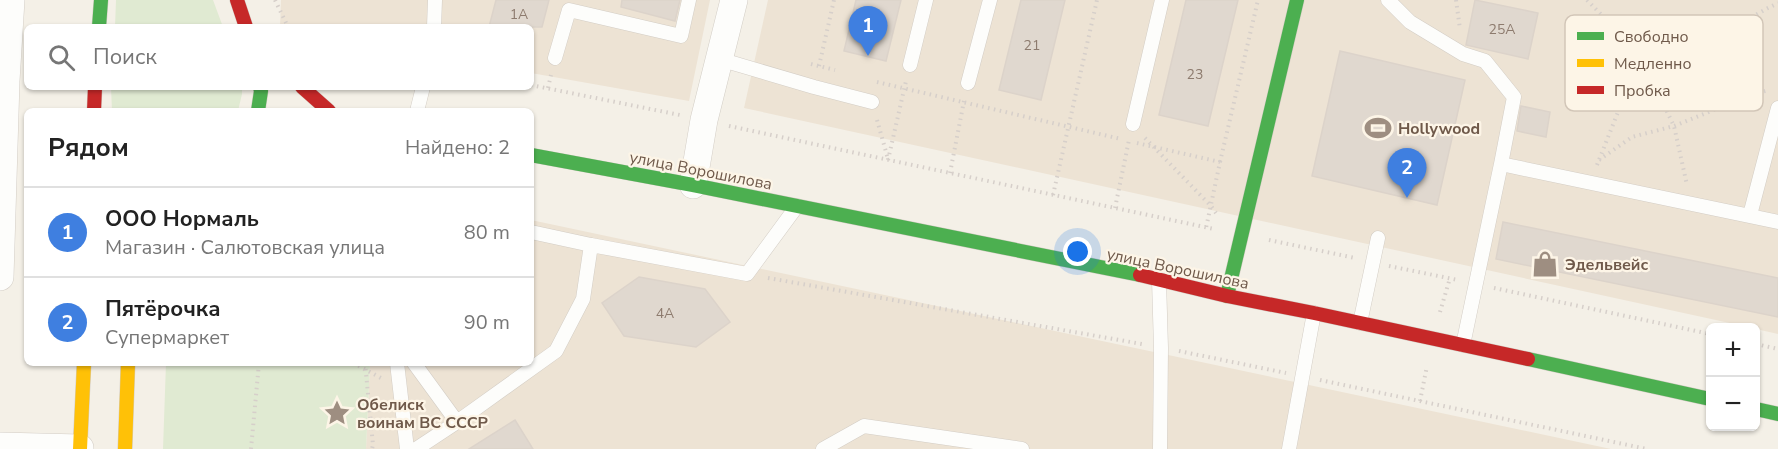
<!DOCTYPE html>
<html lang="ru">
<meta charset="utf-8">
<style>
body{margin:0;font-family:"Nunito Sans",sans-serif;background:#f6f6f6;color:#222}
.controls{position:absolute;right:18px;bottom:18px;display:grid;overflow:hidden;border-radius:9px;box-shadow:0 2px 4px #0004}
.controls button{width:54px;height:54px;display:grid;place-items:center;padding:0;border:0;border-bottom:2px solid #e0e0e0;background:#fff;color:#222;font:30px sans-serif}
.you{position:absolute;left:1078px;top:252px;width:21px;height:21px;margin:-15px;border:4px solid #fff;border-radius:50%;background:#1a73e8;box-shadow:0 0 0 9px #1a73e833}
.badge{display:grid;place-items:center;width:39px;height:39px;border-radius:50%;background:#9e8e81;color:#fff;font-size:20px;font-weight:700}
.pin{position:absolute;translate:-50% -50px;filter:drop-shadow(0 2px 3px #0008)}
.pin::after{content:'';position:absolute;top:32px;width:21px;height:18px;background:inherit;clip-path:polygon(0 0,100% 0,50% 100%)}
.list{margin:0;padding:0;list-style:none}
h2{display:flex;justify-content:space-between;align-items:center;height:78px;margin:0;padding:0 24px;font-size:26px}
h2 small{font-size:20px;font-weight:400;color:#767676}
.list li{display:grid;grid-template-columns:39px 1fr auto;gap:18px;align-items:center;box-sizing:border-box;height:90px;padding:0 24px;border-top:2px solid #e0e0e0}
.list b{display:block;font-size:22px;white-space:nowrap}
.list p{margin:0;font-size:20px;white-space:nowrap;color:#767676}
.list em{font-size:20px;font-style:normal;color:#767676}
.icon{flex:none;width:33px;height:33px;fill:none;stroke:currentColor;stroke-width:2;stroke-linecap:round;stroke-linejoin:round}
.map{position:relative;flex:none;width:1778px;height:449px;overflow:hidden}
.search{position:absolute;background:#fff;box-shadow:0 2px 4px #0004;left:24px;top:24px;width:510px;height:66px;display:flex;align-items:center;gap:15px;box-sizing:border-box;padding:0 21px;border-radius:9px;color:#767676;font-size:22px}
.panel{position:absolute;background:#fff;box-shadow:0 2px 4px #0004;left:24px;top:108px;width:510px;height:258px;border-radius:9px}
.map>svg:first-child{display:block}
.residential{fill:#ede3d4}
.green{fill:#e0ead2}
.building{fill:#e0d8cf;stroke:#dcd3ca;stroke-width:1.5}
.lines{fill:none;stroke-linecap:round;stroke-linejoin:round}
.lane-casing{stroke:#d3cdc5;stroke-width:15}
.street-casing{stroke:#d3cdc5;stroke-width:28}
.fast-casing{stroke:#d3ccc4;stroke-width:15}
.slow-casing{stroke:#d3ccc4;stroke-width:15}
.jam-casing{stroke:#d3ccc4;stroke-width:15}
.path{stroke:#d6cfca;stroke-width:4;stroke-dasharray:1.5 4.5;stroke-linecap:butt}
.lane{stroke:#fdfdfb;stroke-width:14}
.street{stroke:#fdfdfb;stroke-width:27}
.fast{stroke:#4caf50;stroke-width:14}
.slow{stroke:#ffc107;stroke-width:14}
.jam{stroke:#c62828;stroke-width:14}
.labels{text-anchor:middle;stroke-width:4.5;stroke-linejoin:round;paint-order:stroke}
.number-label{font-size:14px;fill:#8d7b6e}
.poi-label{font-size:16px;font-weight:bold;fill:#6f594a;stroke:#fdf5e7;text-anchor:start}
.street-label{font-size:16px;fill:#6f594a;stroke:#fdf5e7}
.key{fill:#fdf5e7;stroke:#d2c6b8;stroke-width:1.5}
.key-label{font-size:16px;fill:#6f594a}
</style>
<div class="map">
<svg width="1778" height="449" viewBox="0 0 1778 449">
<rect width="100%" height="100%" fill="#f4f0e7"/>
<path class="residential" d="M281,0H710L689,101L531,73V27H280Z
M768,0H1778V334L1756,329V328L1748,327L744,108Z
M531,220L1611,449H366L370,363H531Z"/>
<path class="green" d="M116,0H213L223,27H115Z
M111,87H242V94L238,111H112Z
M166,363H370L366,449H163Z"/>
<path class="building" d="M496,0H549L542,27H489Z
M622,0H680L675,21L621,7Z
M856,0H901L886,61L844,51Z
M1021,0H1065L1041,100L999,90Z
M1186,0H1238L1208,126L1159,115Z
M1475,0L1538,13L1528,59L1466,45Z
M1340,51L1465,80L1437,205L1312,176Z
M1521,106L1550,112L1546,137L1517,131Z
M1503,222L1778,278V317L1496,259Z
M639,277L705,289L730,322L696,347L624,336L602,303Z
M515,420L533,449H469Z"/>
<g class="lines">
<g class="lane-casing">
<path id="lane" d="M1388,0L1410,22L1463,54L1485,61L1514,97L1501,164
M434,27L435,0
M555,58L569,10L681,36L689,0
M719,59L814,87L872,102
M910,65L926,0
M968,83L990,0
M417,111L423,87
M1133,124L1162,0
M1750,215L1778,108
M531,232L591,245L747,274L797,206
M1159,280L1161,348L1160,449
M1360,323L1378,238
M1463,345L1501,164L1778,222
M397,363L407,449
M414,363L457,422
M416,449L457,422L556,351L583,299L591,245
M823,449L864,426L1022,449
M1289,449L1314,313"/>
</g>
<g class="street-casing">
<path id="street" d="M693,185L704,120L734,0
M0,277L6,81L11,0
M0,446L80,448"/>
</g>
<g class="fast-casing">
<path id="fast" d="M99,27L101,0
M258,111L261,91L260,87
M531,155L693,185L1140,275
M1227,296L1297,0
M1528,359L1710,399
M1756,409L1778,414"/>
</g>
<g class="slow-casing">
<path id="slow" d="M80,449L84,363
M125,449L128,363"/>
</g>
<g class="jam-casing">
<path id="jam" d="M237,0L246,27
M302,87L329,111
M94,111L95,87
M1140,275L1227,296L1314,313L1528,359"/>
</g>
<path class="path" d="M275,0L288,27
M1456,0L1460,29
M1587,0L1631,45L1651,79L1674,126L1687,185
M811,64L835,70
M819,66L834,0
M877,82L1121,139
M531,85L680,115
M548,88L551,75
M877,120L888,159
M729,126L1214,229
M1145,138L1211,206L1216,213
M1137,143L1220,162L1206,228
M888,160L906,81
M1599,160L1632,137L1674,126L1751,95L1769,90
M1220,162L1258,0
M1597,165L1620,107L1662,70L1766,9L1778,3
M950,173L964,101
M1053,195L1097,0
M1115,208L1129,140
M1269,240L1355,258
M1389,266L1458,280
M768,278L1142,344
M1494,288L1710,334
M1440,312L1450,278
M1756,344L1778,349
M1179,351L1286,373
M353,363L381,378
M365,363L373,445L372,449
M1320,380L1647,449
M1420,401L1427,366
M251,449L259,363"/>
<use href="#lane" class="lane"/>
<use href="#street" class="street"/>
<use href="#fast" class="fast"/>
<use href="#slow" class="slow"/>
<use href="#jam" class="jam"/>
</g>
<defs>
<g id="stadium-bare" transform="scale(2.07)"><path d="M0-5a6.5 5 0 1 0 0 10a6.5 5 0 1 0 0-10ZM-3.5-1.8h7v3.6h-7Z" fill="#9e8e81" stroke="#fdf5e7" stroke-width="2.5" paint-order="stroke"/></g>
<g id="shop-bare" transform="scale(2.07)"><path d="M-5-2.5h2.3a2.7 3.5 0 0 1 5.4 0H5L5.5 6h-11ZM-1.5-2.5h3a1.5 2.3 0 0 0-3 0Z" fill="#9e8e81" stroke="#fdf5e7" stroke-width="2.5" paint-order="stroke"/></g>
<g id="sight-bare" transform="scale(2.07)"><path d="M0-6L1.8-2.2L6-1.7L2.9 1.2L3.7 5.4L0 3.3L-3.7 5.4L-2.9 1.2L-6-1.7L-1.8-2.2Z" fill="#9e8e81" stroke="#fdf5e7" stroke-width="2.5" paint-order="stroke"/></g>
</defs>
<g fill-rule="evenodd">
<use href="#stadium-bare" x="1378" y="128"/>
<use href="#shop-bare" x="1545" y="264"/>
<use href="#sight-bare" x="337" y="413"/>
</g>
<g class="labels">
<g class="number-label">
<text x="519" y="19">1А</text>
<text x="1502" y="34">25А</text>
<text x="1032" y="50">21</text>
<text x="1195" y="79">23</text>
<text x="665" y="318">4А</text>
</g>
<g class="poi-label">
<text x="1398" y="134">Hollywood</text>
<text x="1565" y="270">Эдельвейс</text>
<text x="357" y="410">Обелиск<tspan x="357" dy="18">воинам ВС СССР</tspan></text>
</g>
<g class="street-label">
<text transform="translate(701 170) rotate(11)" y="6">улица Ворошилова</text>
<text transform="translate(1178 268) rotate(12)" y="6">улица Ворошилова</text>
</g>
</g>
<rect x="1565" y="15" width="198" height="96" rx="9" class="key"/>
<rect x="1577" y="32" width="27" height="8" fill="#4caf50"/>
<rect x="1577" y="59" width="27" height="8" fill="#ffc107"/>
<rect x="1577" y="86" width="27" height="8" fill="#c62828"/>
<g class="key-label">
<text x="1614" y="42">Свободно</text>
<text x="1614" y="69">Медленно</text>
<text x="1614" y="96">Пробка</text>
</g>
</svg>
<div class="controls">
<button>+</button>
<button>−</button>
</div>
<div class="you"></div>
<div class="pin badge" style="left:868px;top:56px;background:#3f7fe0">1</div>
<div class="pin badge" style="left:1407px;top:198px;background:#3f7fe0">2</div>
<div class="search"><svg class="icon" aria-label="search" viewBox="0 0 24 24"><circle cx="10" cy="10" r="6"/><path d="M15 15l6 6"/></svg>Поиск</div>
<section class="panel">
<h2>Рядом<small>Найдено: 2</small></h2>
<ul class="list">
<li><span class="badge" style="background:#3f7fe0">1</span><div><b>ООО Нормаль</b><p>Магазин · Салютовская улица</p></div><em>80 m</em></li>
<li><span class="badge" style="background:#3f7fe0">2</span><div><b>Пятёрочка</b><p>Супермаркет</p></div><em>90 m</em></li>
</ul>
</section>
</div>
